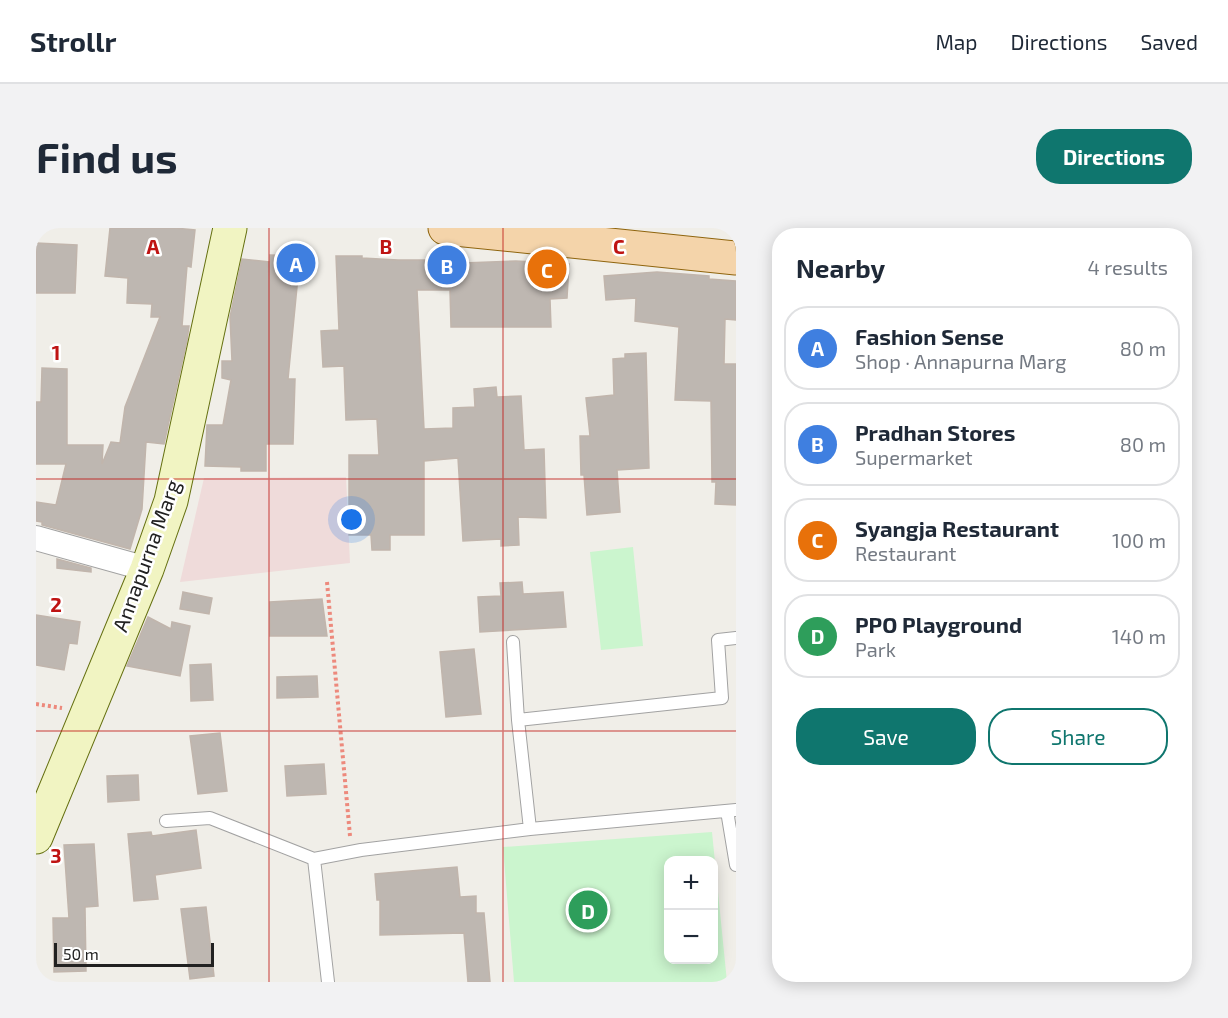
<!DOCTYPE html>
<meta charset="utf-8">
<style>
body{margin:0;font-family:"Exo 2",sans-serif;background:#f2f2f3;color:#1f2937}
.controls{position:absolute;right:18px;bottom:18px;display:grid;overflow:hidden;border-radius:12px;box-shadow:0 3px 15px #0003}
.controls button{width:54px;height:54px;display:grid;place-items:center;padding:0;border:0;border-bottom:2px solid #e0e1e3;background:#fff;color:#1f2937;font:30px sans-serif}
.scale{position:absolute;left:18px;bottom:15px;width:160px;box-sizing:border-box;padding-left:6px;border:3px solid #212121;border-top:0;font-size:16px;line-height:21px;white-space:nowrap;color:#212121;-webkit-text-stroke:4px #fff;paint-order:stroke}
.you{position:absolute;left:316px;top:292px;width:21px;height:21px;margin:-15px;border:4px solid #fff;border-radius:50%;background:#1a73e8;box-shadow:0 0 0 9px #1a73e833}
.badge{display:grid;place-items:center;width:39px;height:39px;border-radius:50%;background:#0f766e;color:#fff;font-size:20px;font-weight:700}
.pin{position:absolute;translate:-50% -50%;border:3px solid #fff;box-shadow:0 2px 6px #0006}
.list{margin:0;padding:0;list-style:none}
h2{display:flex;justify-content:space-between;align-items:center;height:78px;margin:0;padding:0 24px;font-size:26px}
h2 small{font-size:20px;font-weight:400;color:#747a83}
.list li{display:grid;grid-template-columns:39px 1fr auto;gap:18px;align-items:center;box-sizing:border-box;height:84px;margin:0 12px 12px;padding:0 12px;border:2px solid #e0e1e3;border-radius:24px}
.list b{display:block;font-size:22px;white-space:nowrap}
.list p{margin:0;font-size:20px;white-space:nowrap;color:#747a83}
.list em{font-size:20px;font-style:normal;color:#747a83}
.actions{display:flex;gap:12px;padding:18px 24px}
.actions a{flex:1;padding:14px 0;border:2px solid #0f766e;border-radius:24px;text-align:center;font-size:21px;color:#0f766e}
.actions .main{background:#0f766e;color:#fff}
.map{position:relative;flex:none;width:700px;height:754px;overflow:hidden;border-radius:24px}
header{display:flex;align-items:center;gap:36px;box-sizing:border-box;height:84px;padding:0 30px;background:#fff;border-bottom:2px solid #e0e1e3}
header strong{font-size:28px}
nav{display:flex;gap:33px;margin-inline-start:auto;font-size:21px}
.intro{display:flex;align-items:center;justify-content:space-between;box-sizing:border-box;height:144px;padding:0 36px}
h1{margin:0;font-size:42px}
.button{padding:15px 27px;border-radius:24px;background:#0f766e;color:#fff;font-size:21px;font-weight:700}
main{display:flex;gap:36px;padding:0 36px}
aside{flex:1;background:#fff;border-radius:24px;box-shadow:0 3px 15px #0003}
.map>svg:first-child{display:block}
.commercial{fill:#efdbda}
.park{fill:#cbf5ce;fill-rule:evenodd}
.building{fill:#beb7b1;stroke:#c1b5ac;stroke-width:1.5}
.lines{fill:none;stroke-linecap:round;stroke-linejoin:round}
.service-casing{stroke:#a2a2a2;stroke-width:14}
.minor-casing{stroke:#a2a2a2;stroke-width:26}
.secondary-casing{stroke:#657010;stroke-width:35}
.primary-casing{stroke:#8f650e;stroke-width:35}
.path{stroke:#ed897c;stroke-width:4;stroke-dasharray:3 3;stroke-linecap:butt}
.service{stroke:#fff;stroke-width:12}
.minor{stroke:#fff;stroke-width:24}
.secondary{stroke:#f1f4c2;stroke-width:33}
.primary{stroke:#f4d4aa;stroke-width:33}
.grid{fill:none;stroke:#bf1413;stroke-width:1.5;stroke-opacity:0.55}
.labels{text-anchor:middle;stroke-width:5;stroke-linejoin:round;paint-order:stroke}
.street-label{font-size:21px;fill:#212121;stroke:#fff}
.grid-label{font-size:20px;text-anchor:middle;font-weight:bold;fill:#bf1413;stroke:#fff;stroke-width:5;stroke-linejoin:round;paint-order:stroke}
</style>
<header>
<strong>Strollr</strong>
<nav><a>Map</a><a>Directions</a><a>Saved</a></nav>
</header>
<div class="intro"><h1>Find us</h1><a class="button">Directions</a></div>
<main>
<div class="map">
<svg width="700" height="754" viewBox="0 0 700 754">
<rect width="100%" height="100%" fill="#f0eee8"/>
<path class="commercial" d="M310,249L314,335L144,354L168,250Z"/>
<path class="park" d="M597,319L607,418L565,422L554,324Z
M676,604L691,754H478L467,619ZM678,632V732H632V632Z"/>
<path class="building" d="M74,0H139L159,2L155,39L151,38L146,98H153L151,112L128,216L110,214L106,281L94,321L6,297V294L0,293V274L20,277L30,236H0V174H5L6,140L31,141V217H67L66,236L75,214L84,215L89,179L124,89H115L116,76L91,75L92,50L69,48Z
M0,15L41,17L39,65H0Z
M234,27L264,28L252,151H259L257,216H230V243H205V239L169,238L171,197H187L195,152L186,150V133H196L194,89L206,31L234,34Z
M300,28H326V30L362,32H427V35L480,33L533,36L531,70L514,71L515,99H415L414,62H381L388,201L417,200V180L439,179L438,161L460,159L461,169L485,168L488,222L508,221L510,290L482,289L483,317L465,318V311L427,313L422,230L388,233V307H354V322H336L335,307H313V227H343L341,191L310,192L308,138L287,139L285,103L303,102Z
M621,44L673,48V51L700,53V92L689,91L688,136H700V277L679,276L680,254H676L675,173L639,172L643,99L599,93L600,70L570,72L568,48Z
M610,125L613,240L581,242L584,284L551,287L548,247H545L544,208H554L550,170L578,167L577,131L589,130V126Z
M21,331L55,340V344L21,340Z
M486,354L487,366L527,364L530,399L444,404L442,369L465,368L464,355Z
M147,364L176,370L173,386L144,381Z
M286,371L291,408H234V374Z
M0,387L44,394L41,416L33,415L28,442L0,437Z
M112,389L135,401L136,394L154,398L144,448L91,438Z
M438,421L445,486L410,489L404,424Z
M175,436L177,472L155,473L154,437Z
M281,448L282,469L241,470V449Z
M184,505L191,563L162,566L154,508Z
M288,536L290,566L251,568L249,538Z
M102,547L103,572L72,574L71,548Z
M160,602L165,640L119,647L122,671L98,673L92,606L115,604L116,608Z
M58,616L62,678L49,679L50,743L18,744L17,690H33L28,617Z
M421,639L424,669L440,668V685H448L454,754H432L428,705L344,707V672H341L339,646Z
M170,679L178,748L154,751L145,681Z"/>
<g class="lines">
<g class="service-casing">
<path id="service" d="M477,414L482,492L494,601
M482,492L686,470L682,412L700,410
M691,583L700,637
M130,593L174,590L278,631L325,622L494,601L700,582
M278,631L292,754"/>
</g>
<g class="minor-casing">
<path id="minor" d="M0,310L111,341"/>
</g>
<g class="secondary-casing">
<path id="secondary" d="M0,609L111,341L135,273L194,0"/>
</g>
<g class="primary-casing">
<path id="primary" d="M409,0L700,30"/>
</g>
<path class="path" d="M291,354L314,608
M0,476L26,480"/>
<use href="#service" class="service"/>
<use href="#minor" class="minor"/>
<use href="#secondary" class="secondary"/>
<use href="#primary" class="primary"/>
</g>
<path class="grid" d="M233,0V754M467,0V754M0,251H700M0,503H700"/>
<g class="labels">
<g class="street-label">
<text transform="translate(111 328) rotate(-70)" y="7">Annapurna Marg</text>
</g>
</g>
<g class="grid-label">
<text x="117" y="26">A</text>
<text x="350" y="26">B</text>
<text x="583" y="26">C</text>
<text x="20" y="132">1</text>
<text x="20" y="384">2</text>
<text x="20" y="635">3</text>
</g>
</svg>
<div class="controls">
<button>+</button>
<button>−</button>
</div>
<div class="scale">50 m</div>
<div class="you"></div>
<div class="pin badge" style="left:260px;top:35px;background:#3f7fe0">A</div>
<div class="pin badge" style="left:411px;top:37px;background:#3f7fe0">B</div>
<div class="pin badge" style="left:511px;top:41px;background:#e8710a">C</div>
<div class="pin badge" style="left:552px;top:682px;background:#2e9e5b">D</div>
</div>
<aside>
<h2>Nearby<small>4 results</small></h2>
<ul class="list">
<li><span class="badge" style="background:#3f7fe0">A</span><div><b>Fashion Sense</b><p>Shop · Annapurna Marg</p></div><em>80 m</em></li>
<li><span class="badge" style="background:#3f7fe0">B</span><div><b>Pradhan Stores</b><p>Supermarket</p></div><em>80 m</em></li>
<li><span class="badge" style="background:#e8710a">C</span><div><b>Syangja Restaurant</b><p>Restaurant</p></div><em>100 m</em></li>
<li><span class="badge" style="background:#2e9e5b">D</span><div><b>PPO Playground</b><p>Park</p></div><em>140 m</em></li>
</ul>
<div class="actions"><a class="main">Save</a><a>Share</a></div>
</aside>
</main>
